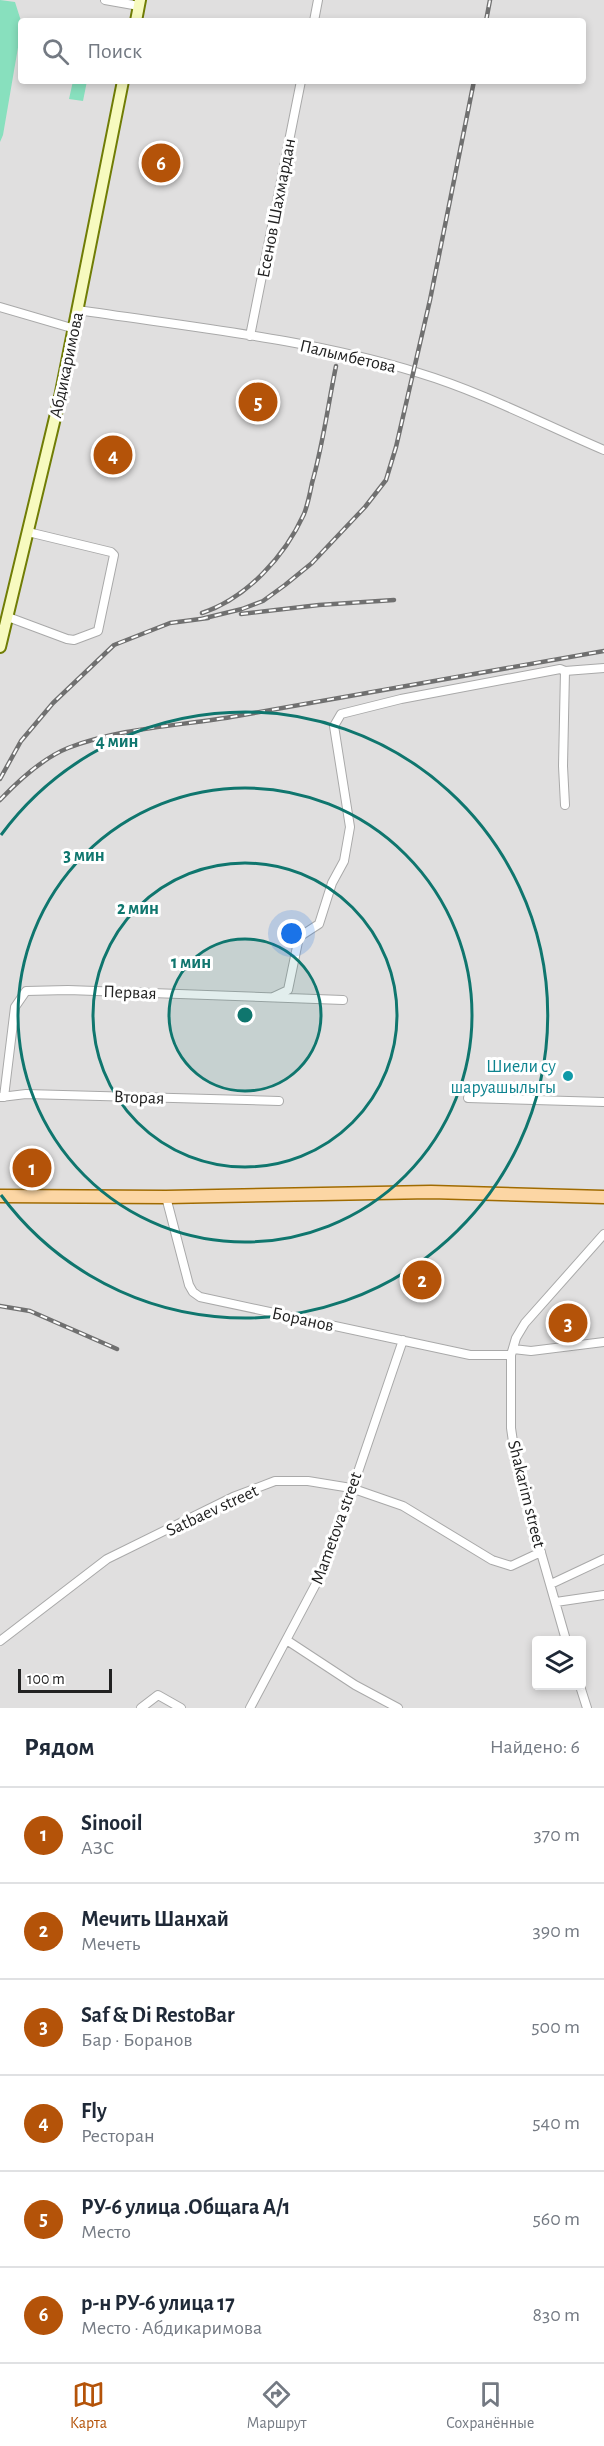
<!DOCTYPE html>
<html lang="ru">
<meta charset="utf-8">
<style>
body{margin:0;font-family:"Alegreya Sans",sans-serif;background:#f2f2f3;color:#1f2937}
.controls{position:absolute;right:18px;bottom:18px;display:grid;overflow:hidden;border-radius:6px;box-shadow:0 3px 9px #0003}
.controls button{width:54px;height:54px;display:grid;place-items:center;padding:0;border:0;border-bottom:2px solid #e0e1e3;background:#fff;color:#1f2937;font:30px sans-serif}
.scale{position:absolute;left:18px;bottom:15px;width:94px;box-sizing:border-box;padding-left:6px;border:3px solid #222;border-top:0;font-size:16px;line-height:21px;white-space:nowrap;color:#222;-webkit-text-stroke:4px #fff;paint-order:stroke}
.you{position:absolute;left:292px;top:934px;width:21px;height:21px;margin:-15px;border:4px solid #fff;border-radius:50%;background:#1a73e8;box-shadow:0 0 0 9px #1a73e833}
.badge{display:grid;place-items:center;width:39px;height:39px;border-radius:50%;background:#b45309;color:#fff;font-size:20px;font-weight:700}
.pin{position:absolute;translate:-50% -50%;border:3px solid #fff;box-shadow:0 2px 6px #0006}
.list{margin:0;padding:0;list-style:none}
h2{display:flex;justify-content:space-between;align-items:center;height:78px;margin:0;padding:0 24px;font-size:26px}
h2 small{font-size:20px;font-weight:400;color:#747a83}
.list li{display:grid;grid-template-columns:39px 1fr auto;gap:18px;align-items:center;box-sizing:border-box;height:96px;padding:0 24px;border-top:2px solid #e0e1e3}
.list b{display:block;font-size:22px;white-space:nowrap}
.list p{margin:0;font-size:20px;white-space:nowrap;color:#747a83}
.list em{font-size:20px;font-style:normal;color:#747a83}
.icon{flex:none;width:33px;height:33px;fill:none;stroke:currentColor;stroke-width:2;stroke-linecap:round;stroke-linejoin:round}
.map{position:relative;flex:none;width:604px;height:1708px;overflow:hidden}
.search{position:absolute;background:#fff;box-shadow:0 3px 9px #0003;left:18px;right:18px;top:18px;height:66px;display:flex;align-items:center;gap:15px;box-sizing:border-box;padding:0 21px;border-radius:6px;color:#747a83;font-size:22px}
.sheet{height:654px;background:#fff}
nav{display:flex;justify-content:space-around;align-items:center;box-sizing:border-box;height:84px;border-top:2px solid #e0e1e3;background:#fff;font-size:16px;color:#747a83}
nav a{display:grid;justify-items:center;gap:3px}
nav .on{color:#b45309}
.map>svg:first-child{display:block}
.residential{fill:#e0dfdf;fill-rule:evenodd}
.pitch{fill:#88e0be}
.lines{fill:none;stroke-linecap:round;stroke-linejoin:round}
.street-casing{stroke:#a9a9a9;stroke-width:10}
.secondary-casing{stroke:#707d05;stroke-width:14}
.primary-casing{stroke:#a06b00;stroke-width:15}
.street{stroke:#fff;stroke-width:8}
.secondary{stroke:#f7fabf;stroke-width:10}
.primary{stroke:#fcd6a4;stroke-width:12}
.rail-casing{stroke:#707070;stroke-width:4.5}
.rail{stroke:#fff;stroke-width:2;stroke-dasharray:7;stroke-linecap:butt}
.ring{fill:none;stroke:#0f766e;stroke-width:3}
.culture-dot{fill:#0f9aa8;stroke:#fff;stroke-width:2}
.labels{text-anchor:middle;stroke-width:6;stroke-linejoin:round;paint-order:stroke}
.street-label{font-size:18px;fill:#222;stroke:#fff}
.culture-label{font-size:18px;fill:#0d838f;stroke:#fff;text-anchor:end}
.centre{fill:#0f766e;stroke:#fff;stroke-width:3}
.ring-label{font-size:18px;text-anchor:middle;font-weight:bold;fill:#0f766e;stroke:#fff;stroke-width:6;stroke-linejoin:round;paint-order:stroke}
</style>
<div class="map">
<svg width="604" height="1708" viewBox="0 0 604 1708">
<rect width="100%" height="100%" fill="#f2efe9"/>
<path class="residential" d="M0,0H604V1708H0ZM21,21H583V81H21ZM536,1640H582V1686H536Z"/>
<path class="pitch" d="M0,0L15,2L21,21V30L3,135L0,142Z
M73,81H87L83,101L69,99Z"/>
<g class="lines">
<g class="street-casing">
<path id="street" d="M105,0L139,6
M314,21L318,0
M0,307L75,329
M78,310C190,327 311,339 419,373C482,392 543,424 604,450
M250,336L301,81
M8,617L67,639L74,640L98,631L114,555L111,552L28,532
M565,805L563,766L565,671L604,668
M273,997L288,990L299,937L319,924L332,883L344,861L350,827L334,726L341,714L401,699L560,669L565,671
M1,1097L26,1094L279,1101
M4,1097L15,1007L26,991L68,990L343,1000
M468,1098L604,1102
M166,1197L189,1285L193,1292L200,1297L470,1355H511
M513,1349L531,1351L604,1342
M551,1584L604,1559
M556,1602L604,1595
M566,1640L517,1469L511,1428V1355L516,1338L525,1323L604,1234
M0,1641L107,1559L233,1497L275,1481H308L351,1488L403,1506L492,1560L511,1566L541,1552
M288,1641L355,1685L398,1708
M580,1686L587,1708
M141,1708L158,1695L181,1708
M250,1708L327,1563L403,1340"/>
</g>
<g class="secondary-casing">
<path id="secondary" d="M136,21L140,0
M0,647L60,397L123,81"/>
</g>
<g class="primary-casing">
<path id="primary" d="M0,1196L166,1197L431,1192L604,1197"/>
</g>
<use href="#street" class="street"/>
<use href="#secondary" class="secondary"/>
<use href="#primary" class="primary"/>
<g class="rail-casing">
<path id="rail" d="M486,21L490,0
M202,613C247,598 285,556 304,514C308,504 310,493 312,483C323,445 328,405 336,366
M241,614L319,605L394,600
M201,619L242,609L263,601L285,585L312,563L365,507L386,480L396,447L430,300L474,81
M0,779L21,741L53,703L114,645L170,623L208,618
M0,800C19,780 43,758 68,748C122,727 181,726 237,716C360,694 482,672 604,651
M0,1306L30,1311L117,1349"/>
</g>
<use href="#rail" class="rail"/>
</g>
<circle cx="245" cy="1015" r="76" fill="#0f766e" fill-opacity=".12"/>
<g class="ring">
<circle cx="245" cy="1015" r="76"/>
<circle cx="245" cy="1015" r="152"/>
<circle cx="245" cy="1015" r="227"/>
<path d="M1 835A303 303 0 1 1 1 1195"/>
</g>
<circle class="culture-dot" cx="568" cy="1076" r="6"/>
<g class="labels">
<g class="street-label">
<text transform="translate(276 208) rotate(-79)" y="6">Есенов Шахмардан</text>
<text transform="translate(348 356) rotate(13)" y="6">Палымбетова</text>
<text transform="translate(66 365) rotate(-78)" y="6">Абдикаримова</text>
<text transform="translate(130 992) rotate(2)" y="6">Первая</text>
<text transform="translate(139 1097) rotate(2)" y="6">Вторая</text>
<text transform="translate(303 1319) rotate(12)" y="6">Боранов</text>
<text transform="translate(527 1494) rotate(76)" y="6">Shakarim street</text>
<text transform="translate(212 1510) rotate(-25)" y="6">Satbaev street</text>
<text transform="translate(336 1528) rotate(-70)" y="6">Mametova street</text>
</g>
<g class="culture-label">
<text x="556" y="1072">Шиели су<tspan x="556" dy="21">шаруашылыгы</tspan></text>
</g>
</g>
<circle cx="245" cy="1015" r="9" class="centre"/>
<g class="ring-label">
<text x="117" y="747">4 мин</text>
<text x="84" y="861">3 мин</text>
<text x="138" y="914">2 мин</text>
<text x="191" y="968">1 мин</text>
</g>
</svg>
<div class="controls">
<button><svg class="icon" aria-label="layers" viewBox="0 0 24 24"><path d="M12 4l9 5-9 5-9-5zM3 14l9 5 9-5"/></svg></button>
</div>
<div class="scale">100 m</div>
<div class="you"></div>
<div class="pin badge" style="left:32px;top:1168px">1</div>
<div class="pin badge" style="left:422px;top:1280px">2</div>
<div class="pin badge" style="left:568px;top:1323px">3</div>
<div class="pin badge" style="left:113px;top:455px">4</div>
<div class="pin badge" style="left:258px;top:402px">5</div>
<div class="pin badge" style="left:161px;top:163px">6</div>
<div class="search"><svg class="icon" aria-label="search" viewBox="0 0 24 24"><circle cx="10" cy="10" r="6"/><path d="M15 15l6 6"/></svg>Поиск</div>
</div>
<section class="sheet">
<h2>Рядом<small>Найдено: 6</small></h2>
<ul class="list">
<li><span class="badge">1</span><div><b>Sinooil</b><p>АЗС</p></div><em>370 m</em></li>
<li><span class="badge">2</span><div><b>Мечить Шанхай</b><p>Мечеть</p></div><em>390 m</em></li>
<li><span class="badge">3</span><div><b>Saf &amp; Di RestoBar</b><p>Бар · Боранов</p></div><em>500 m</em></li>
<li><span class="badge">4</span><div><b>Fly</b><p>Ресторан</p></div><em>540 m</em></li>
<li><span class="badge">5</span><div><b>РУ-6 улица .Общага А/1</b><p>Место</p></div><em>560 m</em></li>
<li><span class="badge">6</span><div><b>р-н РУ-6 улица 17</b><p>Место · Абдикаримова</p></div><em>830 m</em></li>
</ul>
</section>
<nav>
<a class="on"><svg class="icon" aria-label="map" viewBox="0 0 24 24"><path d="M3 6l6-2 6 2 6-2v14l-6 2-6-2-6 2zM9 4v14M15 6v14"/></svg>Карта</a>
<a><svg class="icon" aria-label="directions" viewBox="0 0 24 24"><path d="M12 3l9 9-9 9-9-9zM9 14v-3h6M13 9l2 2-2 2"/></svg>Маршрут</a>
<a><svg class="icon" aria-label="saved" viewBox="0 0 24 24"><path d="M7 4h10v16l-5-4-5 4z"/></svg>Сохранённые</a>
</nav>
